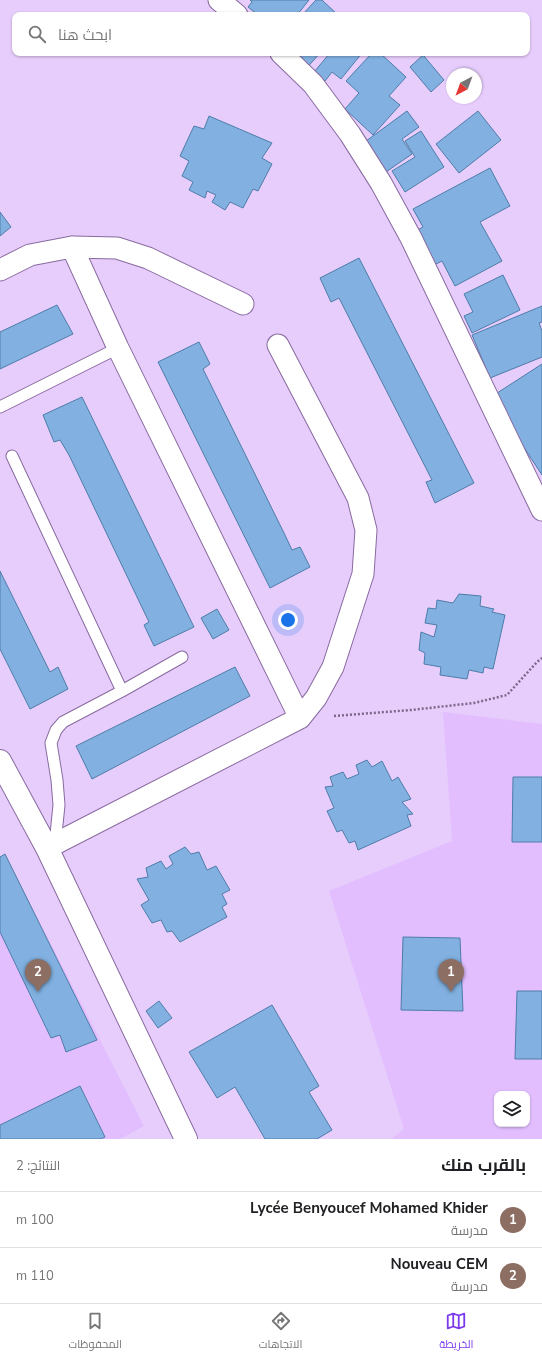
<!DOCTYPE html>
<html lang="ar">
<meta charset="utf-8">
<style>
body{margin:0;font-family:"Nunito Sans",Cairo,sans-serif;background:#f6f6f6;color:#202124;direction:rtl}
.controls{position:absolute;right:12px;bottom:12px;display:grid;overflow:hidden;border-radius:8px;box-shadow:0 1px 3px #0004}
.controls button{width:36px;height:36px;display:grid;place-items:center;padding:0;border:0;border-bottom:1px solid #e0e0e0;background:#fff;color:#202124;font:20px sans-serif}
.compass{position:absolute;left:446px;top:68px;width:36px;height:36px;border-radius:50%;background:#fff;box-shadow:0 1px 3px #0004;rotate:221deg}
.you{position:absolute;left:288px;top:620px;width:14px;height:14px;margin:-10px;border:3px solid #fff;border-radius:50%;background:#1a73e8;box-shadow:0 0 0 6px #1a73e833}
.badge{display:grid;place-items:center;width:26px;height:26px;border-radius:50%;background:#7c3aed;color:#fff;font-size:13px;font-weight:700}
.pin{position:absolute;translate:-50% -33px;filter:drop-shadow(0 1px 2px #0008)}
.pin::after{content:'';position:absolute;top:21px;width:14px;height:12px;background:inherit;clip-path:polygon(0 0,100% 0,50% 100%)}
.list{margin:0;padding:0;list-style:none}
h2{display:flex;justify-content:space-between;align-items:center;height:52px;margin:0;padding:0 16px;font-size:17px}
h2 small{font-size:13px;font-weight:400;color:#757577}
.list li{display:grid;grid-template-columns:26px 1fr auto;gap:12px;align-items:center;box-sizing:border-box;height:56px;padding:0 16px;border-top:1px solid #e0e0e0}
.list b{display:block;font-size:15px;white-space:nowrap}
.list p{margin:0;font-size:13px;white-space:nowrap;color:#757577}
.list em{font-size:13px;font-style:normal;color:#757577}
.icon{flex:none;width:22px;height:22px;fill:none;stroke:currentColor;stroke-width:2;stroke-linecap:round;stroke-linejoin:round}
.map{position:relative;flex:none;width:542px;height:1139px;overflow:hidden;direction:ltr}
.search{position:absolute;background:#fff;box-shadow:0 1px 3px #0004;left:12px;right:12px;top:12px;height:44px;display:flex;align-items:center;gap:10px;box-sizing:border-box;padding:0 14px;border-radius:8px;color:#757577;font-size:15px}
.sheet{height:164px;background:#fff}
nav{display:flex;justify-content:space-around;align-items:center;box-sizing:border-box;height:56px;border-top:1px solid #e0e0e0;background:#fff;font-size:11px;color:#757577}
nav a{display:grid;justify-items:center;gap:2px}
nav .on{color:#7c3aed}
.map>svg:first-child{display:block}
.built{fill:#e2beff;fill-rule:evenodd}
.building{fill:#82b1e1;stroke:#4e7ca9}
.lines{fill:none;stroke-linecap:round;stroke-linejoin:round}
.lane-casing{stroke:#886a9f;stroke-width:13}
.street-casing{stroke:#886a9f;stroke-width:23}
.secondary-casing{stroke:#886a9f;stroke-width:24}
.path{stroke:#7b6889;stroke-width:2.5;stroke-dasharray:2 2;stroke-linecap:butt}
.lane{stroke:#fff;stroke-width:11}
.street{stroke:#fff;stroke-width:21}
.secondary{stroke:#fff;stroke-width:22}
</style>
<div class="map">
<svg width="542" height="1139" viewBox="0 0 542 1139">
<rect width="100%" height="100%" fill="#e7cdfc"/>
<path class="built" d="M443,712L542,724V1139H391L404,1129L329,891L452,841ZM497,1094H527V1124H497Z
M5,854L144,1126L120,1139H0V857Z"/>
<path class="building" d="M250,0H309L297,15H258L248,7L252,2Z
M316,0H322L338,15H302Z
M293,53H320L304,71Z
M330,53H362L341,79L332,72L325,81L314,72Z
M372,53H380L406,77L389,96L400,105L373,135L345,109L359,93L346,81Z
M423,55L444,80L431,92L410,67Z
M407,111L419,127L402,139L412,154L383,174L362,144Z
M478,111L501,140L459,173L436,144Z
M209,116L272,143L262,158L272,164L258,191L253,189L243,208L230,202L225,210L212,202L216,195L207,191L205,198L189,190L193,182L182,176L189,161L180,156L194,126L204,129Z
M421,131L444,167L405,192L392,171L415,157L405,141Z
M490,168L510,206L480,222L502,261L455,286L442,261L432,266L414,232L423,227L413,209Z
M0,212L11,227L0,236Z
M359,258L474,483L435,503L426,482L432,480L339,298L331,302L320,278Z
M503,275L520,310L472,333L464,316L473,312L464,294Z
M57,305L73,334L0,369V332Z
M542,306V322L539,323L542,331V357L490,378L472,335Z
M199,342L210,364L203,369L285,535L292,550L300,547L310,567L270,588L158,362Z
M542,364V475L491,397Z
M82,397L194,627L154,646L144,625L149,622L69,455L60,440L54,442L43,415Z
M0,571L50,672L58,667L68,689L30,709L0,649Z
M459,594L481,596L480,606L494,609L492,612L505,615L493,669L484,667L483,673L469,670L467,679L440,675L441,667L424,664L425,653L419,650L421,632L434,637L437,625L425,623L428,608L436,609L437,600L453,603Z
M217,609L229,630L213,639L201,618Z
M235,667L250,696L92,779L76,746Z
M367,760L372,767L382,761L392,781L398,777L411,799L402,802L413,814L407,815L411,826L358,850L355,841L349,843L342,830L337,832L327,811L334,808L325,787L333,786L330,777L343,772L347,779L359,774L356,765Z
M513,777H542V842H512Z
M185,847L191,854L199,852L207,870L216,866L230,890L222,894L227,904L222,907L227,917L180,942L172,931L167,932L161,920L152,923L141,905L149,900L137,879L148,877L146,868L161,861L166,869L173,864L169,856Z
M5,854L97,1040L66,1052L60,1035L51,1038L0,932V857Z
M403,937L460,938L463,1011L401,1010Z
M517,991H542V1059H515Z
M159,1001L172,1018L158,1028L146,1011Z
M272,1005L319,1086L309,1092L332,1130L317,1139H265L235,1087L217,1098L189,1052Z
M80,1086L105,1137L101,1139H0V1125Z"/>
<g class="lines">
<g class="lane-casing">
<path id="lane" d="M0,407L118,348
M12,456L122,691
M55,844L59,805L57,780L51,743L56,730L63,722L122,691L182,657"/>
</g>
<g class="street-casing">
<path id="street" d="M219,0L237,15
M281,53L313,84L350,134L381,183L411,238L542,510
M72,247L118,348L300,718
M0,270L30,255L72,247L117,248L148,258L243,304
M47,848L300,718L316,698L333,667L363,574L366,530L358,498L278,345"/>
</g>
<g class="secondary-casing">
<path id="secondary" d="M0,761L47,848L186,1139"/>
</g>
<path class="path" d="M334,716L411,710L474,703L507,695L537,662L542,658"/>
<use href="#lane" class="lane"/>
<use href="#street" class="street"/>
<use href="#secondary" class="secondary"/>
</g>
</svg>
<div class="controls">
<button><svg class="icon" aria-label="layers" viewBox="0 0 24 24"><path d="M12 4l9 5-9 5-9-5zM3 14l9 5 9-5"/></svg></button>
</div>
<svg class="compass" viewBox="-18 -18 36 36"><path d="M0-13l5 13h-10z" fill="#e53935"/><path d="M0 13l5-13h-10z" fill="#757577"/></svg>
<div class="you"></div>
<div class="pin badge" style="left:451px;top:992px;background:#8d6e63">1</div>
<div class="pin badge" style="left:38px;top:992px;background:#8d6e63">2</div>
<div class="search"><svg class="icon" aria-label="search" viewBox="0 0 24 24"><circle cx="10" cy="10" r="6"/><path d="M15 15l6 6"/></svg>ابحث هنا</div>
</div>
<section class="sheet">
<h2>بالقرب منك<small>النتائج: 2</small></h2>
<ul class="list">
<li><span class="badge" style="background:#8d6e63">1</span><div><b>Lycée Benyoucef Mohamed Khider</b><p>مدرسة</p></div><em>100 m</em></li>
<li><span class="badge" style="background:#8d6e63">2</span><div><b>Nouveau CEM</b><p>مدرسة</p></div><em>110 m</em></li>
</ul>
</section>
<nav>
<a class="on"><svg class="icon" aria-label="map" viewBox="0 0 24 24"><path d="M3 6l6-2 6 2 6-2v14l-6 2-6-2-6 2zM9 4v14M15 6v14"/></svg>الخريطة</a>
<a><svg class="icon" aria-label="directions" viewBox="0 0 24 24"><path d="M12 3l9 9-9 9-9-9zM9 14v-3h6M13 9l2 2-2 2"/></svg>الاتجاهات</a>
<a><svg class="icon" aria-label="saved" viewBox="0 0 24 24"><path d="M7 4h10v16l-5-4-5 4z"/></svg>المحفوظات</a>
</nav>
